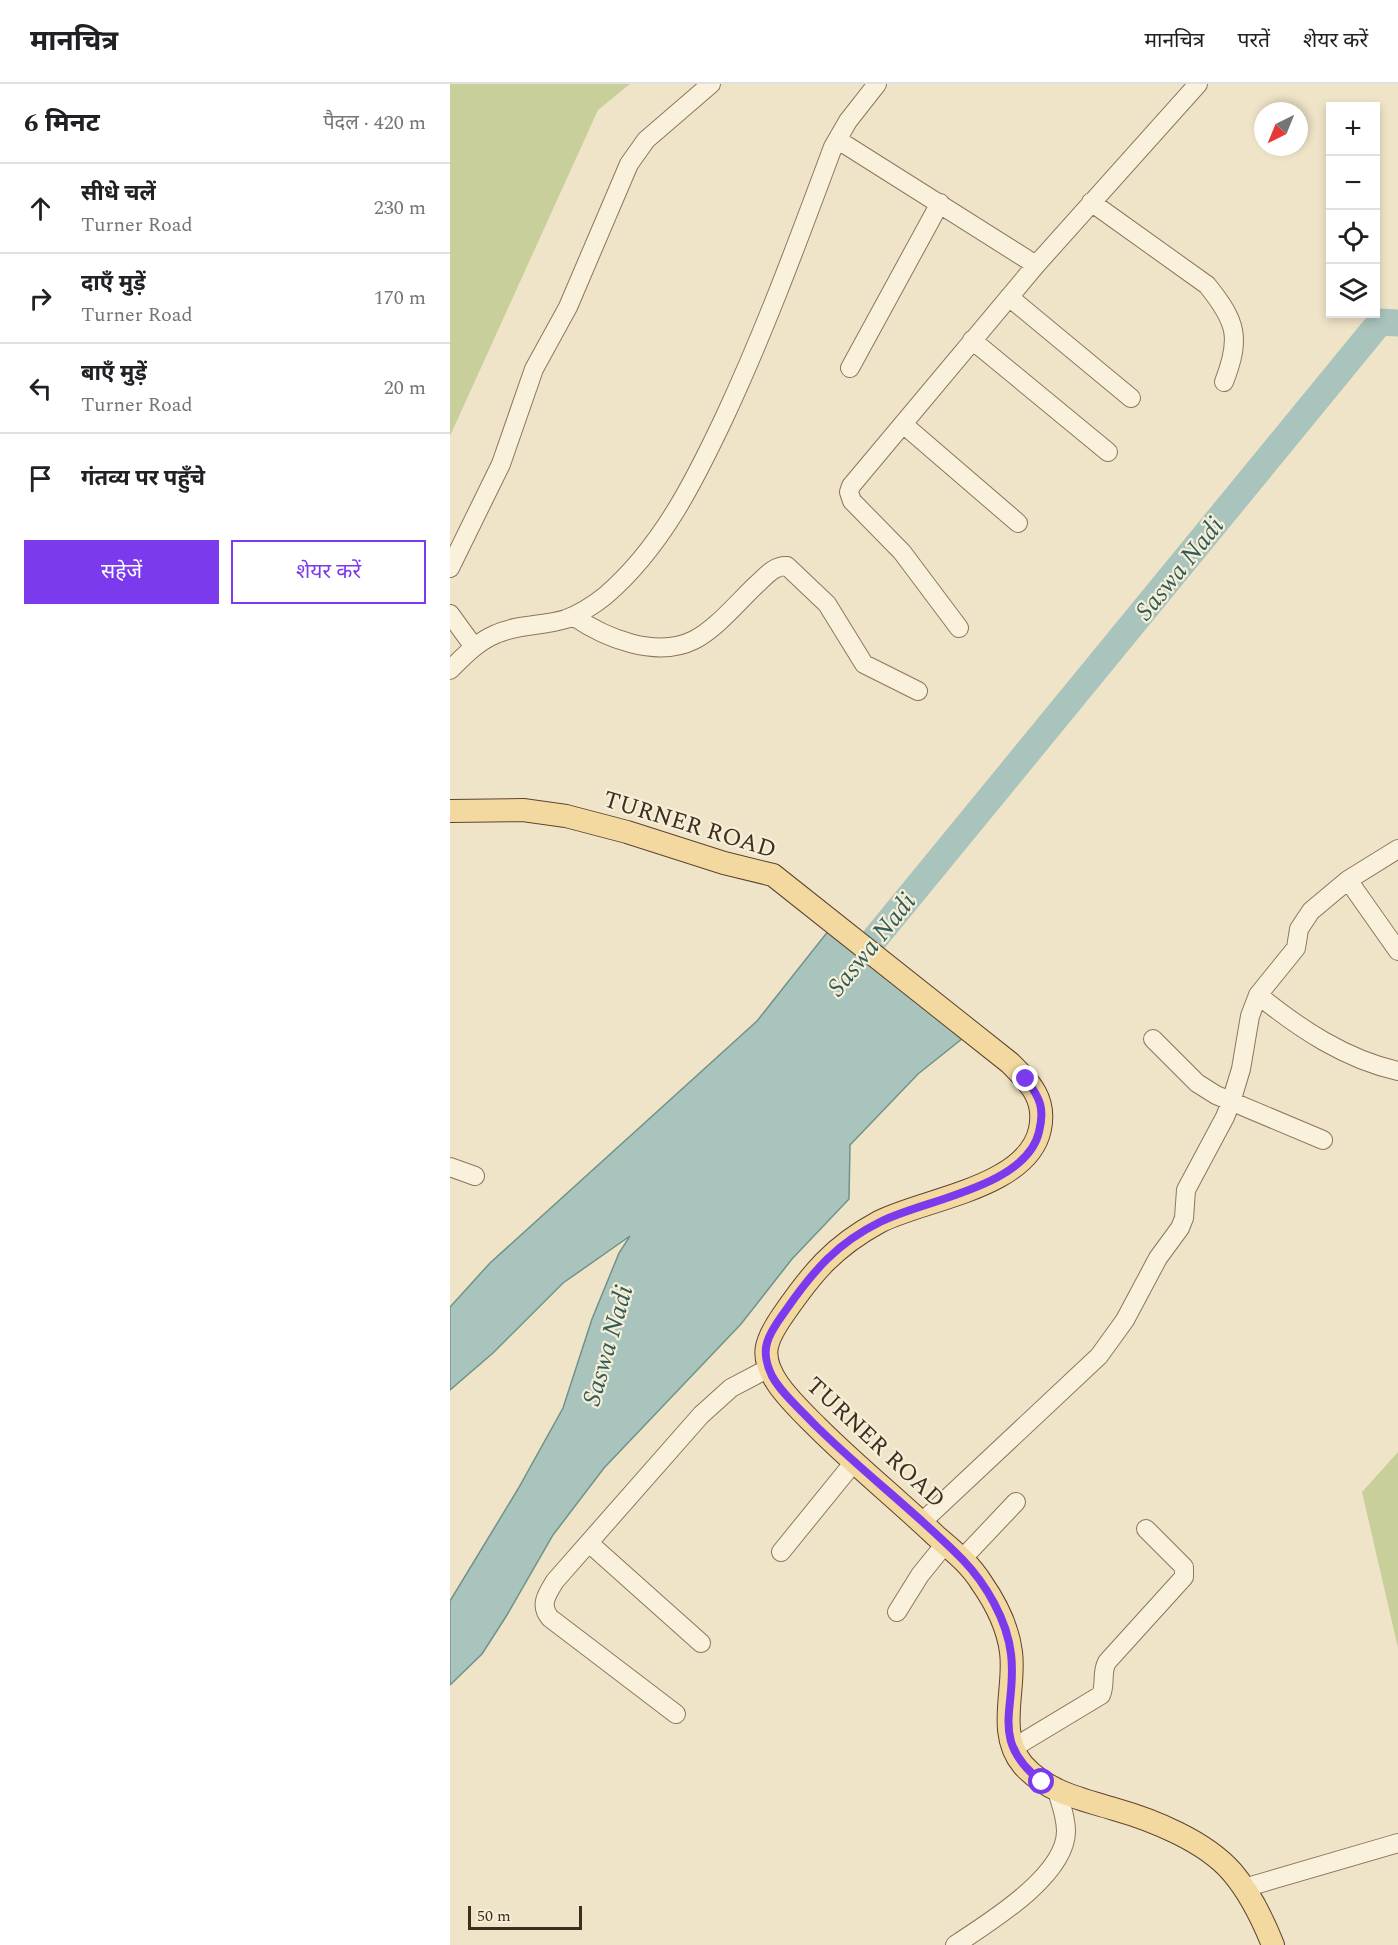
<!DOCTYPE html>
<html lang="hi">
<meta charset="utf-8">
<style>
body{margin:0;font-family:Spectral,"Noto Sans Devanagari",serif;background:#f2f2f2;color:#202124}
.controls{position:absolute;right:18px;top:18px;display:grid;overflow:hidden;border-radius:0px;box-shadow:0 3px 9px #0003}
.controls button{width:54px;height:54px;display:grid;place-items:center;padding:0;border:0;border-bottom:2px solid #e0e0e0;background:#fff;color:#202124;font:30px sans-serif}
.compass{position:absolute;left:804px;top:18px;width:54px;height:54px;border-radius:50%;background:#fff;box-shadow:0 3px 9px #0003;rotate:223deg}
.scale{position:absolute;left:18px;bottom:15px;width:114px;box-sizing:border-box;padding-left:6px;border:3px solid #3d2e20;border-top:0;font-size:16px;line-height:21px;white-space:nowrap;color:#3d2e20;-webkit-text-stroke:4px #f7eed8;paint-order:stroke}
.stop{position:absolute;width:18px;height:18px;margin:-14px;border:4px solid #7c3aed;border-radius:50%;background:#fff}
.stop.end{background:#7c3aed;border-color:#fff;box-shadow:0 2px 6px #0008}
.list{margin:0;padding:0;list-style:none}
h2{display:flex;justify-content:space-between;align-items:center;height:78px;margin:0;padding:0 24px;font-size:26px}
h2 small{font-size:20px;font-weight:400;color:#757577}
.list li{display:grid;grid-template-columns:39px 1fr auto;gap:18px;align-items:center;box-sizing:border-box;height:90px;padding:0 24px;border-top:2px solid #e0e0e0}
.list b{display:block;font-size:22px;white-space:nowrap}
.list p{margin:0;font-size:20px;white-space:nowrap;color:#757577}
.list em{font-size:20px;font-style:normal;color:#757577}
.actions{display:flex;gap:12px;padding:18px 24px}
.actions a{flex:1;padding:14px 0;border:2px solid #7c3aed;border-radius:0px;text-align:center;font-size:21px;color:#7c3aed}
.actions .main{background:#7c3aed;color:#fff}
.icon{flex:none;width:33px;height:33px;fill:none;stroke:currentColor;stroke-width:2;stroke-linecap:round;stroke-linejoin:round}
.map{position:relative;flex:none;width:948px;height:1861px;overflow:hidden}
header{display:flex;align-items:center;gap:36px;box-sizing:border-box;height:84px;padding:0 30px;background:#fff;border-bottom:2px solid #e0e0e0}
header strong{font-size:28px}
nav{display:flex;gap:33px;margin-inline-start:auto;font-size:21px}
main{display:flex}
aside{flex:1;background:#fff}
.map>svg:first-child{display:block}
.green{fill:#c9cf9b}
.water{fill:#a9c4bc;stroke:#6f938a;stroke-width:1.5}
.lines{fill:none;stroke-linecap:round;stroke-linejoin:round}
.river{stroke:#a9c4bc;stroke-width:27}
.minor-casing{stroke:#8d765c;stroke-width:20}
.major-casing{stroke:#5b4430;stroke-width:24}
.minor{stroke:#faf1dc;stroke-width:18}
.major{stroke:#f3d9a0;stroke-width:22}
.route{stroke:#7c3aed;stroke-width:8}
.labels{text-anchor:middle;stroke-width:4.5;stroke-linejoin:round;paint-order:stroke}
.street-label{font-size:24px;fill:#3d2e20;stroke:#f7eed8}
.water-label{font-size:26px;font-style:italic;fill:#2f5d5a;stroke:#f7eed8}
</style>
<header>
<strong>मानचित्र</strong>
<nav><a>मानचित्र</a><a>परतें</a><a>शेयर करें</a></nav>
</header>
<main>
<aside>
<h2>6 मिनट<small>पैदल · 420 m</small></h2>
<ul class="list">
<li><svg class="icon" aria-label="ahead" viewBox="0 0 24 24"><path d="M12 20V5M6 11l6-6 6 6"/></svg><div><b>सीधे चलें</b><p>Turner Road</p></div><em>230 m</em></li>
<li><svg class="icon" aria-label="right" viewBox="0 0 24 24"><path d="M7 20v-9h11M14 6l5 5-5 5"/></svg><div><b>दाएँ मुड़ें</b><p>Turner Road</p></div><em>170 m</em></li>
<li><svg class="icon" aria-label="left" viewBox="0 0 24 24"><path d="M17 20v-9H6M10 6l-5 5 5 5"/></svg><div><b>बाएँ मुड़ें</b><p>Turner Road</p></div><em>20 m</em></li>
<li><svg class="icon" aria-label="arrive" viewBox="0 0 24 24"><path d="M6 21V4h12l-3 4 3 4H6"/></svg><div><b>गंतव्य पर पहुँचे</b></div></li>
</ul>
<div class="actions"><a class="main">सहेजें</a><a>शेयर करें</a></div>
</aside>
<div class="map">
<svg width="948" height="1861" viewBox="0 0 948 1861">
<rect width="100%" height="100%" fill="#f0e4c8"/>
<path class="green" d="M0,0H180L148,26L0,352Z
M948,1368V1564L912,1408Z"/>
<path class="water" d="M379,846L513,954L468,990L400,1061L399,1115L342,1175L291,1240L154,1384L103,1451L57,1531L32,1570L0,1601V1517L68,1405L113,1324L142,1235L169,1169L180,1152L113,1199L43,1269L0,1306V1223L40,1179L307,937Z"/>
<g class="lines">
<path class="river" d="M400,885L930,238L948,239"/>
<g class="minor-casing">
<path id="minor" d="M388,56L586,181
M641,118L757,201C787,238 791,254 774,298
M559,213L681,314
M522,256L658,368
M400,284L490,119
M453,340L568,439
M0,484L51,380L84,285L118,223L179,80L196,56L261,0
M0,530L24,563
M123,532C155,554 206,575 244,556C266,545 288,518 306,501C315,493 324,481 337,482L377,520L414,580L468,607
M509,544L452,468L402,417L399,408L401,402L586,181L748,0
M0,586C14,572 27,558 46,550C68,540 94,542 116,535C129,530 145,520 155,512C211,464 244,398 275,332C316,244 349,154 383,63L398,37L427,0
M898,796L948,867
M808,911L846,864L849,845L861,827L898,796L948,765
M703,955L747,999L766,1011L873,1056
M0,1083L25,1092
M472,1438L649,1272L675,1236L708,1174L730,1144L734,1134L736,1106L775,1033L781,1018L791,985L800,932L808,911C850,945 895,975 948,987
M139,1459L251,1559
M331,1468L404,1378
M512,1475L566,1418
M447,1528L470,1491L495,1460
M226,1630L100,1534C89,1521 97,1510 105,1497L251,1331L281,1304L319,1284
M563,1664L651,1611C656,1600 651,1589 657,1578L734,1493V1483L696,1445
M794,1804L948,1759
M505,1861C538,1839 616,1792 616,1747C616,1733 611,1720 607,1707"/>
</g>
<g class="major-casing">
<path id="major" d="M0,727L73,726L116,732L177,748L274,779L323,791L560,979C581,1000 596,1015 590,1045C578,1104 473,1115 429,1138C383,1163 362,1189 333,1231C315,1257 309,1272 328,1300C339,1316 354,1330 367,1343C405,1381 447,1415 486,1452C502,1466 519,1479 531,1498C545,1518 558,1544 561,1568C566,1605 546,1649 573,1681C597,1708 631,1715 664,1725C703,1736 755,1757 782,1788C800,1809 813,1836 823,1861"/>
</g>
<use href="#minor" class="minor"/>
<use href="#major" class="major"/>
</g>
<g class="lines">
<path class="route" d="M576,995C590,1014 595,1024 589,1048C576,1103 473,1116 430,1138C387,1159 363,1187 336,1226C329,1236 320,1247 317,1259C314,1269 317,1282 322,1292C332,1310 349,1324 363,1339C411,1387 466,1428 513,1476C536,1500 557,1536 561,1570C568,1624 537,1655 592,1698"/>
</g>
<g class="labels">
<g class="street-label">
<text transform="translate(240 740) rotate(17)" y="8">TURNER ROAD</text>
<text transform="translate(426 1358) rotate(43)" y="8">TURNER ROAD</text>
</g>
<g class="water-label">
<text transform="translate(729 484) rotate(-51)" y="9">Saswa Nadi</text>
<text transform="translate(421 860) rotate(-51)" y="9">Saswa Nadi</text>
<text transform="translate(157 1261) rotate(-74)" y="9">Saswa Nadi</text>
</g>
</g>
</svg>
<div class="controls">
<button>+</button>
<button>−</button>
<button><svg class="icon" aria-label="locate" viewBox="0 0 24 24"><circle cx="12" cy="12" r="6"/><path d="M12 2v4M12 18v4M2 12h4M18 12h4"/></svg></button>
<button><svg class="icon" aria-label="layers" viewBox="0 0 24 24"><path d="M12 4l9 5-9 5-9-5zM3 14l9 5 9-5"/></svg></button>
</div>
<svg class="compass" viewBox="-18 -18 36 36"><path d="M0-13l5 13h-10z" fill="#e53935"/><path d="M0 13l5-13h-10z" fill="#757577"/></svg>
<div class="scale">50 m</div>
<div class="stop" style="left:592px;top:1698px"></div>
<div class="stop end" style="left:576px;top:995px"></div>
</div>
</main>
